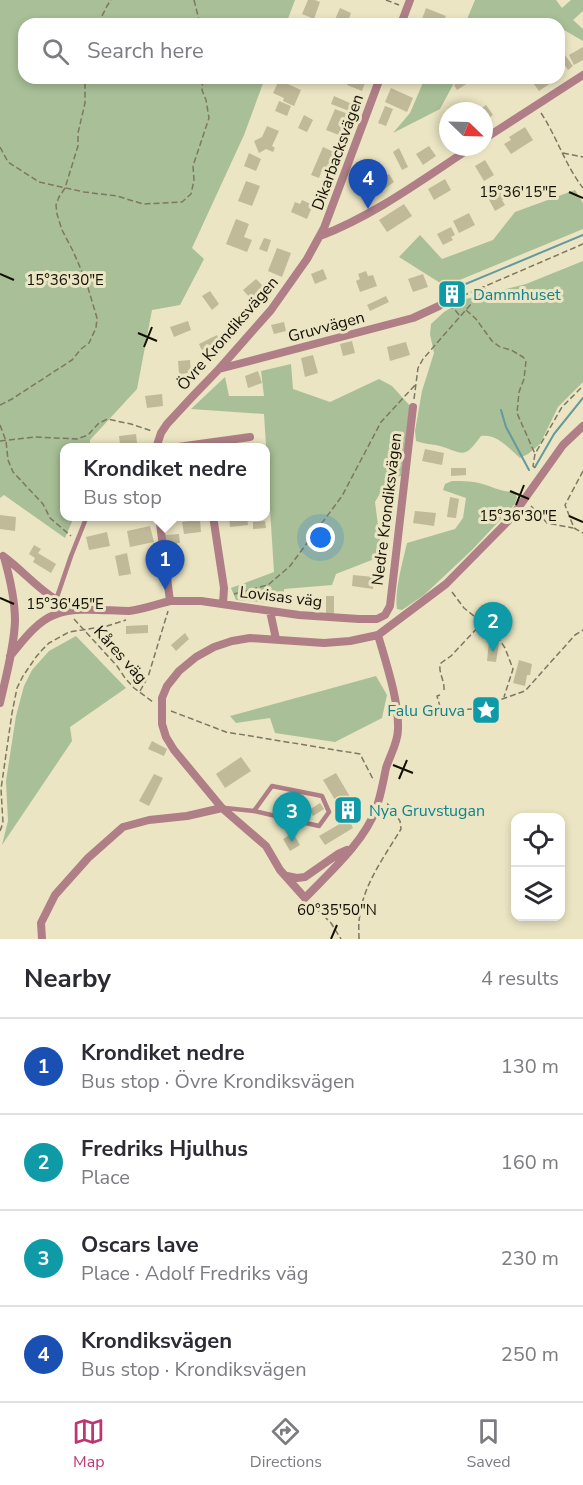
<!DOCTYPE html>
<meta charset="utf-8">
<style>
body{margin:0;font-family:"Nunito Sans",sans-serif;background:#f2f2f3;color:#2b2b33}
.controls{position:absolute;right:18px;bottom:18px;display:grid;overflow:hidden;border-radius:12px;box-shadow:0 3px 9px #0003}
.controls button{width:54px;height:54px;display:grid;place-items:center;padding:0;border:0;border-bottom:2px solid #e1e1e2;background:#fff;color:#2b2b33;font:30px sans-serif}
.compass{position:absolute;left:439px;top:102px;width:54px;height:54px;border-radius:50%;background:#fff;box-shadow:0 3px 9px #0003;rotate:113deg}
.you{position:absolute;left:321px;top:538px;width:21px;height:21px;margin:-15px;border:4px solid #fff;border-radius:50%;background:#1a73e8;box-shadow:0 0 0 9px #1a73e833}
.badge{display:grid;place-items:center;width:39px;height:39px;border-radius:50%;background:#be3572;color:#fff;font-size:20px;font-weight:700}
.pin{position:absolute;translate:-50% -50px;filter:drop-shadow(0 2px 3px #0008)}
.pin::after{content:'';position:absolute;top:32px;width:21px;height:18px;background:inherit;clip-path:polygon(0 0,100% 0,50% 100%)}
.popup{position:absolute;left:60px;top:443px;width:210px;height:78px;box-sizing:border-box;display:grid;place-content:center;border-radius:12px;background:#fff;filter:drop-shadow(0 2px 4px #0005);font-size:20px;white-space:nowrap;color:#7c7c81}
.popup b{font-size:22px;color:#2b2b33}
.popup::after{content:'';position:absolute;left:50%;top:100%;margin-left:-12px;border:12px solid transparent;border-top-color:#fff}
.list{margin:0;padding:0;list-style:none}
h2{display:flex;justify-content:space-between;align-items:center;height:78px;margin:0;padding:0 24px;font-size:26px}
h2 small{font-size:20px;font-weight:400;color:#7c7c81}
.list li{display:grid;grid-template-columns:39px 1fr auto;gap:18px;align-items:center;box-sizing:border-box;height:96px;padding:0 24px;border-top:2px solid #e1e1e2}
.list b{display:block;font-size:22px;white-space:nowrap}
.list p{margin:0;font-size:20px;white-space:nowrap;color:#7c7c81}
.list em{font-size:20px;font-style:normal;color:#7c7c81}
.icon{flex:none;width:33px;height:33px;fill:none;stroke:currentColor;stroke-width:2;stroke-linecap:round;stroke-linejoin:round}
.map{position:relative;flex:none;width:583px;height:939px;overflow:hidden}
.search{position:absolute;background:#fff;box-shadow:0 3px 9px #0003;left:18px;right:18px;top:18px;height:66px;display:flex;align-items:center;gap:15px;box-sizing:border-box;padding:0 21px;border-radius:18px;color:#7c7c81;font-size:22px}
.sheet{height:462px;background:#fff}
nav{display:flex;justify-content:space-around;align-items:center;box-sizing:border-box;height:84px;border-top:2px solid #e1e1e2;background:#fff;font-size:16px;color:#7c7c81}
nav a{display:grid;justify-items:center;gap:3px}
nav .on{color:#be3572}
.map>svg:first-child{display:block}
.green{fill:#a8bf97}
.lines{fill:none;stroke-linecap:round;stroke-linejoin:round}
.stream{stroke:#65999d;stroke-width:2}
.building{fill:#c0ba99}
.path{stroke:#7c7862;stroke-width:1.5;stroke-dasharray:6 3;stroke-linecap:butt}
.service{stroke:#af7e86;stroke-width:4.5}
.minor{stroke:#af7e86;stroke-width:8}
.ticks{fill:none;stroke:#120f04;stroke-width:2}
.labels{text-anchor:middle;stroke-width:6;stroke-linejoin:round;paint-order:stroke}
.street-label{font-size:16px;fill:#120f04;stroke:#ebe5c3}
.culture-label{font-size:16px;fill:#0d838f;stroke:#ebe5c3;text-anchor:start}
.ticks-label{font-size:15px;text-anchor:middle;fill:#120f04;stroke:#ebe5c3;stroke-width:6;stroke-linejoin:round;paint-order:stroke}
</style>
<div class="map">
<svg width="583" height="939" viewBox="0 0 583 939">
<rect width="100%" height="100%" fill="#ebe5c3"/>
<path class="green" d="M0,0H295L286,24H24V78H265L244,135L192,248L204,259L180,305L152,310L137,389L90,440V447L64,448V516L74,517L65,538L4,495L0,498Z
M475,0H556L562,8L571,0H583V11L573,20L583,29V41L559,27V24H554L547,20L540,24H465Z
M425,78H462L454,83L440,109L393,133L410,113Z
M575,190L583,203V229L445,286L399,257L420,235L442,259L493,240L515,212Z
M583,261V382L558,407L540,444L528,454L520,458C508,448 498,434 481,436C464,459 465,454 440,446C432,444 424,444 416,441L415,431L422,391L434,353L430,334L431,324L444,312L466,299L526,284Z
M291,364L293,389L330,402L379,379L392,386L412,408L401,476L389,478L375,502L382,556L336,574L332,585L284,589L283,604L236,600L231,588L274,572L264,414L191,409L225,377L229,396H264L261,371Z
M452,481C463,481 475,481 486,485C498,489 500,491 514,492L517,497L515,504L472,550L424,595L402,610L397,609C394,592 403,561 407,543L455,529L463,518L466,498L443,490L445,484Z
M76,636L126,688L70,727L72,741L2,845L8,821L6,781L16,716L24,686L32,670L49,651Z
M376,676L387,695L382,718L335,742L275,733L270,718L236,723L230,716Z"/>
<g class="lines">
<path class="stream" d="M456,288L583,235
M501,410L506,427L529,470
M535,467L554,434L583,398"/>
</g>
<path class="building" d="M308,0H315L320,2L314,19L302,14Z
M340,8L351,13L347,24H333Z
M426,8L446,16L442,24H434L422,19Z
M583,47V60L574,65L569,55Z
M565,55L573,66L568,70L560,58Z
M350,78H355L365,83L362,91L347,85Z
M465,78H469L471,81L457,90L454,85Z
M533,78H558L539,91L531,80Z
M279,80L301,90L294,106L283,101L284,98L273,93Z
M391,88L413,98L407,112L385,102Z
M334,96L352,104L349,111L331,104Z
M279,101L291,106L287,116L275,111Z
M486,105L493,115L484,121V111H478Z
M385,106L393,109L386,126L378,123Z
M335,109L348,114L339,135L326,130Z
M304,115L313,120L307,132L298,128Z
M267,126L279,131L272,146L275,148L273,152L266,149L259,153L254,141L262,137Z
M525,127L533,140L511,154L504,144L511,140L509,137Z
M429,146L436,156L423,165L416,154Z
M323,147L336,153L328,173L322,170L319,178L311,175Z
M399,148L408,167L402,170L393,152Z
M249,153L261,159L256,171L244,166Z
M485,160L494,175L484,181L475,166Z
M389,174L394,182L380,192L375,184Z
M445,179L451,190L434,200L428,189Z
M246,181L260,186L252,206L238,201Z
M501,186L507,197L502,200L505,205L495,211L486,194Z
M302,200L313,205L307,219L291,212L295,202L300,204Z
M404,204L412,216L387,232L379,220Z
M469,213L475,225L459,233L453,221Z
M236,219L249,224L244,237L252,240L247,252L226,244Z
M451,227L455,235L451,237L453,240L443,245L437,234Z
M264,238L271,240L267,252L259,249Z
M277,248L291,253L282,277L268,271Z
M323,269L327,279L315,284L311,274Z
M366,271L368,276L373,275L377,286L360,292L356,281L360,279L358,274Z
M423,274L428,287L413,292L408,279Z
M256,279L264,287L251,299L243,290Z
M210,291L219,304L212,310L202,296Z
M386,296L389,302L370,311L367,305Z
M188,321L191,330L174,337L170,327Z
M284,322L286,331L274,334L271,325Z
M217,335L224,348L205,357L199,344Z
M352,341L355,353L343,356L340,344Z
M406,342L410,355L390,361L387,347Z
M313,355L318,373L305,377L301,358Z
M190,360L191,373L179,374L178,361Z
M258,371L262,383L248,388L245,376Z
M162,394L163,406L147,408L145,396Z
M136,434L137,443L120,444L119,436Z
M425,449L444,453L442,465L422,461Z
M451,468H466V475L451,476Z
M450,497L459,499L456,518L447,517Z
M415,511L436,513L434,526L413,523Z
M0,515L16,517L15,531L0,529Z
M229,516H247L248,525L230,527Z
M200,519L201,532L184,534L182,522Z
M265,521L266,528L253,529V522Z
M150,526L154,542L130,547L127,531Z
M107,532L110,546L89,550L86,537Z
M179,534L180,543L166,544L165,535Z
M34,545L41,549L38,553L56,564L51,573L33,562L35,558L29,554Z
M127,553L131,574L119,576L115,556Z
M353,575L374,577L373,589L352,586Z
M326,596H334V615H326Z
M148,625V633L126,634V626Z
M185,633L189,639L176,651L171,645Z
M489,642L499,643L496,662L487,661Z
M519,660L532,664L530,675H527L525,686L513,683Z
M152,741L167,749L164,756L148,749Z
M241,757L251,771L225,788L216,774Z
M336,773L362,817L351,824L353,828L325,845L319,836L343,822L336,811L340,808L323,780Z
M154,774L163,778L149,806L139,801Z
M294,794L299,802L285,811L280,804Z
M320,803L324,809L313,816L309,810Z
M293,833L300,845L290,851L283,839Z"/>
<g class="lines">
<path class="path" d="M194,0L200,24
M386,0L399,5
M98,24L107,6L111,0
M541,113C557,137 565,165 583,188
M0,147L8,162L39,182L84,192L117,196L143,204L182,202L191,194L194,180L193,166L209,118L206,100L202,90L203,78
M563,153L583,157
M446,303L583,244
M448,305L455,310L460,316
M466,310L476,319L492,341L500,347L511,350L523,357L526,361L524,379L519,392L517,413L535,454
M414,399L418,368L423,359L485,288
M0,405L12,399L72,360L81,349L89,343L96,328L97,318L86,281L73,251L62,230L57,214L56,205L59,197L65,188L78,146V133L85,103V78
M0,425L6,441L8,460L13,472L43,504L50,518L71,536
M0,441L35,437L77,439L88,435L98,424L107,419L131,424L152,431
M535,468L533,466L535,454L562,407L583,386
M583,471L565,505L574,528L583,533
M531,506L547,523L573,528
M452,592L464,608L496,634L505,648L513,669L504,697
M234,594L268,585L290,566L342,496L381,422L416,384
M74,619L117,666L125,678L134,688L153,702
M444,690C445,681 437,670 441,663L451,656L481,624
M140,691L148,677L168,611
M440,695L437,696L441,710
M405,705L428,711L474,709L525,691L575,635L583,630
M171,711L226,732L360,754L374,781
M0,831L3,823L1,789L12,713L17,688L23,676L36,657L42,650L49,643L69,632L107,626L126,620
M311,903L331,923L341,939
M359,939C359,931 358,923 360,915C363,885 386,854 401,829L400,821L387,803"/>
<path class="service" d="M56,600L71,556L87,516
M225,808L254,811L319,826L329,812L322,796L272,786L254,811"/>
<path class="minor" d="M401,24L410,0
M484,139L583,75
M320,236C375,215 423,179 472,147
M219,369L413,318L439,306
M156,448L161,433L167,424L192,397L219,369L271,310L307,259L324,228L380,78
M171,448L250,437
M213,516L224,588L223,604
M160,520L182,516
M3,556C21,569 36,587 55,599C62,604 69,607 76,610
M170,601H201L299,615L359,619H377L385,615L390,606L413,407
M270,611L276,639
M378,635C386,663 399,701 398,729C398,743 390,755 386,768C383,782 381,795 376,809C364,842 330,872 305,898L280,870L266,846L222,808L174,750L166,737L162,724V698L167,686L179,671L196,657L214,647L232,641L250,638L324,643L350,641L378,635L446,584L511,518L563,445L583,426
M10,656C22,642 36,622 54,615C75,606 106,611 129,611C142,610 157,604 170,601L159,516
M0,703C6,676 14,648 15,621C15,599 10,578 4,557
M287,876L297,878L305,877L338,854L347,850
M42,939L41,923L55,895L88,858L123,827L149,820L187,816L222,808"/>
</g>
<path class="ticks" d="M569,192L583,198M0,274L14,280M138,333L157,341M144,347L152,327M510,491L529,499M516,505L524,485M569,516L583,522M0,598L14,604M393,765L413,773M399,779L407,760M331,939L337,925"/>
<defs>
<g id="building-square" transform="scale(1.5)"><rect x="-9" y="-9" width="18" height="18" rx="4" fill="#0f9aa8" stroke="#ebe5c3"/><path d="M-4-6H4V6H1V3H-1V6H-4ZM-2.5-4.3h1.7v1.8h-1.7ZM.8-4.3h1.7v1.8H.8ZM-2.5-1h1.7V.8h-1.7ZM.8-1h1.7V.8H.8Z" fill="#fff"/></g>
<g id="sight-square" transform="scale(1.5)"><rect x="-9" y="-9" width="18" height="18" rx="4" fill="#0f9aa8" stroke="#ebe5c3"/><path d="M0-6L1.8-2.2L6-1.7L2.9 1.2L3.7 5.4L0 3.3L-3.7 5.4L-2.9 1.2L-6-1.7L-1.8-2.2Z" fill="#fff"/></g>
</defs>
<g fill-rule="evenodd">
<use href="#building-square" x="452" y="294"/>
<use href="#sight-square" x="486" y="710"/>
<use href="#building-square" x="348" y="810"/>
</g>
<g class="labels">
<g class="street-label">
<text transform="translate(337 152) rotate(-70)" y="6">Dikarbacksvägen</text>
<text transform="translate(326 326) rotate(-15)" y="6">Gruvvägen</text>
<text transform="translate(227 333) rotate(-49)" y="6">Övre Krondiksvägen</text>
<text transform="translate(386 509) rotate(-83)" y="6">Nedre Krondiksvägen</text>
<text transform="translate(281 596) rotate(7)" y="6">Lovisas väg</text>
<text transform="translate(121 654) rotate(48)" y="6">Kåres väg</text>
</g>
<g class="culture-label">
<text x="473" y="300">Dammhuset</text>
<text x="465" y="716" text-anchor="end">Falu Gruva</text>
<text x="369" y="816">Nya Gruvstugan</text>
</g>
</g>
<g class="ticks-label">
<text x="518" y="197">15°36'15"E</text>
<text x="65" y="285">15°36'30"E</text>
<text x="518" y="521">15°36'30"E</text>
<text x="65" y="609">15°36'45"E</text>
<text x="337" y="915">60°35'50"N</text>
</g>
</svg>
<div class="controls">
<button><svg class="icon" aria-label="locate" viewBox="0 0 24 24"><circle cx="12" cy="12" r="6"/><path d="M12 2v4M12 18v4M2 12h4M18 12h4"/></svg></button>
<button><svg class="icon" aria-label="layers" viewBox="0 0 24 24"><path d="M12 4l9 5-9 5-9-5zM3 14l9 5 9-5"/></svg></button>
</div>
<svg class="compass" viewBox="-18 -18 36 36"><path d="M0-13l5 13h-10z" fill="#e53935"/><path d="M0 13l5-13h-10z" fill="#7c7c81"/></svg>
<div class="you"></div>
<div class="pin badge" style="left:165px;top:590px;background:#1a4fb4">1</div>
<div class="popup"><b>Krondiket nedre</b>Bus stop</div>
<div class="pin badge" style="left:493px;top:652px;background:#0f9aa8">2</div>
<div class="pin badge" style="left:292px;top:842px;background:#0f9aa8">3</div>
<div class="pin badge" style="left:368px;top:209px;background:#1a4fb4">4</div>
<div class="search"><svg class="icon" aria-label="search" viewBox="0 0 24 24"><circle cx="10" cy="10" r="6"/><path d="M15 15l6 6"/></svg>Search here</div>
</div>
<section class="sheet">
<h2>Nearby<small>4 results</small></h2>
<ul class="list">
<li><span class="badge" style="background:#1a4fb4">1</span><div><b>Krondiket nedre</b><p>Bus stop · Övre Krondiksvägen</p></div><em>130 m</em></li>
<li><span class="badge" style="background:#0f9aa8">2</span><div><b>Fredriks Hjulhus</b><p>Place</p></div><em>160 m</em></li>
<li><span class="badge" style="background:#0f9aa8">3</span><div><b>Oscars lave</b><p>Place · Adolf Fredriks väg</p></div><em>230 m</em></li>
<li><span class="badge" style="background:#1a4fb4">4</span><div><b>Krondiksvägen</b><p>Bus stop · Krondiksvägen</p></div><em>250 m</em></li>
</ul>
</section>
<nav>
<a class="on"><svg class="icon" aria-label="map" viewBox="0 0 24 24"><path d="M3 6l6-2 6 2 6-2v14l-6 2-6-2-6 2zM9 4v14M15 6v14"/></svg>Map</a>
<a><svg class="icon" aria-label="directions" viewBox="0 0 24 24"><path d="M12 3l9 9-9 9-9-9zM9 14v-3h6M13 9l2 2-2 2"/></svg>Directions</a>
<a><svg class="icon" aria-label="saved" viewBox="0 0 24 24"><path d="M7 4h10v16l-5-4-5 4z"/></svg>Saved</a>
</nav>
